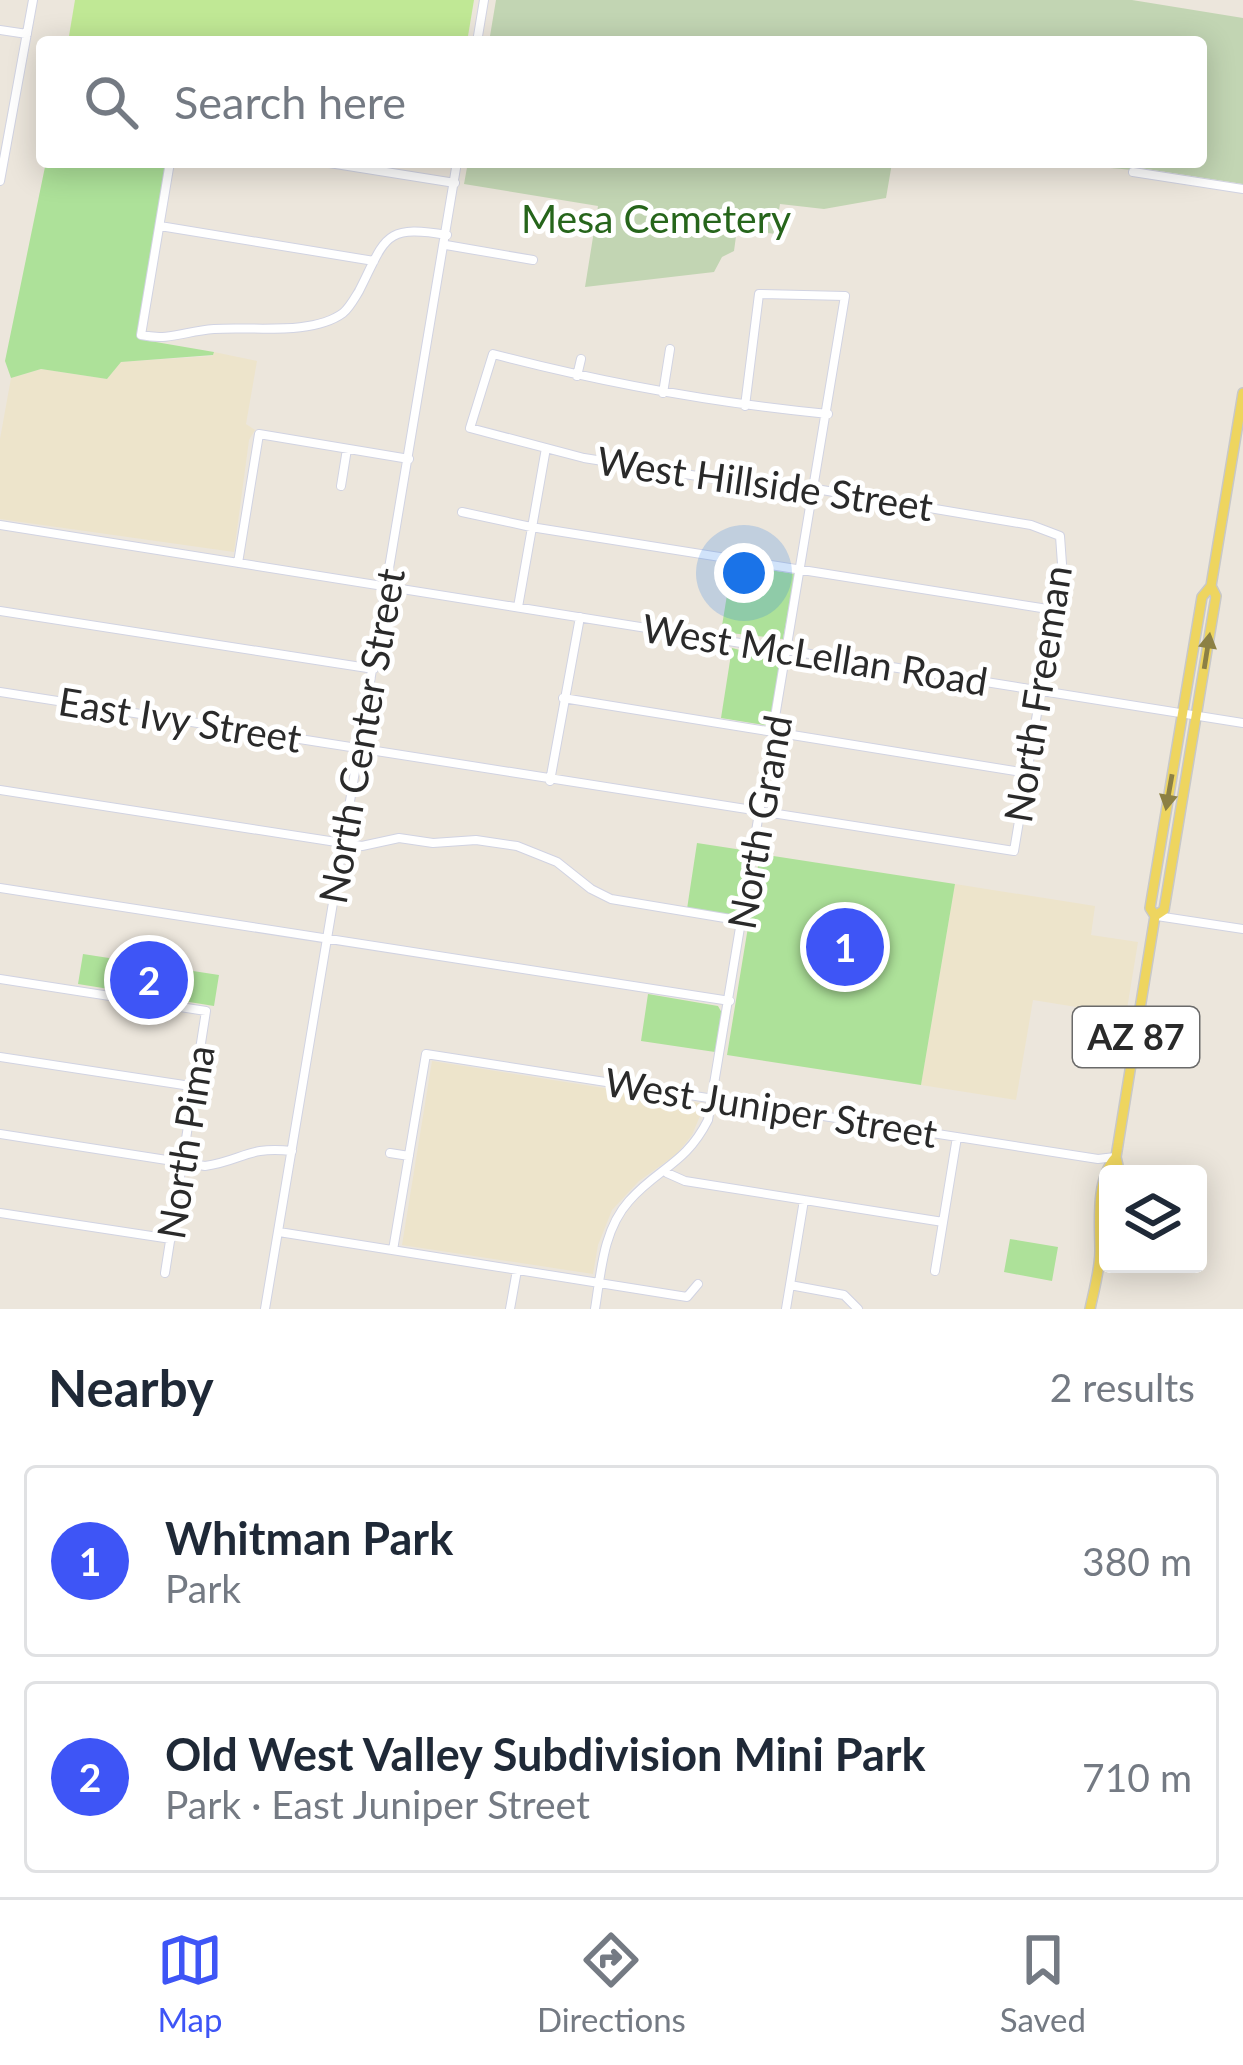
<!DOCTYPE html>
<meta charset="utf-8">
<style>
body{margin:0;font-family:Lato,sans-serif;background:#f6f6f7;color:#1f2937}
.controls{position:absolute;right:36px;bottom:36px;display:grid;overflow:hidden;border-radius:12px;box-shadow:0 6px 30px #0003}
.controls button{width:108px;height:108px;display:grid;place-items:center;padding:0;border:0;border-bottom:3px solid #e0e1e3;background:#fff;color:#1f2937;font:60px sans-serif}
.you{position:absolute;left:744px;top:573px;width:42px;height:42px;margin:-30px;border:9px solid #fff;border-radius:50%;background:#1a73e8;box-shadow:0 0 0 18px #1a73e833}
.badge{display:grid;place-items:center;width:78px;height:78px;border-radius:50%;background:#3e55f6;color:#fff;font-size:39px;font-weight:700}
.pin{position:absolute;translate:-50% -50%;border:6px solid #fff;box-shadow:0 3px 12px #0006}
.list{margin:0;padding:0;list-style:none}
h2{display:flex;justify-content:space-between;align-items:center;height:156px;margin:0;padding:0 48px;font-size:51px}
h2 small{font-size:39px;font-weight:400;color:#747a83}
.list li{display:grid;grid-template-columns:78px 1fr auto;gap:36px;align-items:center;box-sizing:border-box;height:192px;margin:0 24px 24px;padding:0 24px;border:3px solid #e0e1e3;border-radius:12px}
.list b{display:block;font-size:45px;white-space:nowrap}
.list p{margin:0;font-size:39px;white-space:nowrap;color:#747a83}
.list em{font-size:39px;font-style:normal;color:#747a83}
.icon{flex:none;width:66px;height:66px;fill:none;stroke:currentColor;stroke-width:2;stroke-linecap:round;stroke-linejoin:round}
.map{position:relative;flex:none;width:1243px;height:1309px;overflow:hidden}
.search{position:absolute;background:#fff;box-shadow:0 6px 30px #0003;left:36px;right:36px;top:36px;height:132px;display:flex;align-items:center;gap:30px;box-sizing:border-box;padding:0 42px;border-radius:12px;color:#747a83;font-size:45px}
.sheet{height:588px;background:#fff}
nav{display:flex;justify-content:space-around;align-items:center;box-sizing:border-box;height:168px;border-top:3px solid #e0e1e3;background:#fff;font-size:33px;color:#747a83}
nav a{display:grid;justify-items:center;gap:6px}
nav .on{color:#3e55f6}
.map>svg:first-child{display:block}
.education{fill:#ede4cb}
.green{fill:#ade199}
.cemetery{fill:#c2d5b3}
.pitch{fill:#c0e895}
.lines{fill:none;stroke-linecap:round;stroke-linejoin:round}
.minor-casing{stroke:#d1d3e2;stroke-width:10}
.major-casing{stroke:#c8c8c8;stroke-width:12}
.minor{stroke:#fff;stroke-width:8}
.major{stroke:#eed55f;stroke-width:9}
.oneway{fill:#8c8044}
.labels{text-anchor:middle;stroke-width:10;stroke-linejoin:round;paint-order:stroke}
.shield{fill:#fff;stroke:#6a6a6a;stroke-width:3}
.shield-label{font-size:36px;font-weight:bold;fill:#2a2a2a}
.park-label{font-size:39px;fill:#26651b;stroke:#fff}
.street-label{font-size:39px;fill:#2a2a2a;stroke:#fff}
</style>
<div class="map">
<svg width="1243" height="1309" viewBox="0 0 1243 1309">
<rect width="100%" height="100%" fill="#ece6dc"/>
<path class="education" d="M214,352L257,361L246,424L255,430L249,440L234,552L0,519V439L11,378L41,369L107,379L120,362L212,356Z
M955,884L1095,906L1091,935L1138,942L1126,1015L1033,1000L1016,1100L921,1085Z
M432,1061L705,1104L692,1135L677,1154L639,1181L612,1210L598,1245L593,1274L402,1245Z"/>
<path class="green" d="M46,162H166L138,332L144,340L214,352L213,355L121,362L107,379L41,369L11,378L5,361Z
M732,564L795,574L783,639L721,632Z
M732,648L780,660L770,726L721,718Z
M697,843L749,851L736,916L687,909Z
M760,854L955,884L921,1085L727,1055Z
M83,954L219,975L214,1006L78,984Z
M648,994L718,1006L722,1013L715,1052L641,1041Z
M1010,1239L1058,1247L1052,1281L1004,1272Z"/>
<path class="cemetery" d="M496,0H1132L1243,18V184L1134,167L1133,170L1044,162H1201V42H489Z
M468,162H932V167L892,163L886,198L824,209L780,204L775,234L737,229L734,251L722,257L714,272L585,287L598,206L464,184Z"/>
<path class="pitch" d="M75,0H474L467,42H68Z"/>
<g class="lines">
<g class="minor-casing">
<path id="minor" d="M0,30L27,34
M477,42L484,0
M170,162L141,335C171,341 185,331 214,329C250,326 312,336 343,313C350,307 354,299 359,291C386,238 383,224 447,235
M323,162L455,183
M1133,172L1243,189
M0,181L33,0
M160,226L374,261
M446,245L533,260
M577,376L581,359
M663,393L670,349
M341,486L347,449
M462,512L531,527L1054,610
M0,525L1243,723
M238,563L259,434L409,459
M518,607L546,448
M0,611L374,669
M0,692L1014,851L1062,564L1060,536L1031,525L816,489L754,485L584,458L470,428L493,354C604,383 714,403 828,414
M563,698L1027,773
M550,781L580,617
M0,790L362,846L399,838L433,843L476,840L517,846L557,862L591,889L611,899L743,921
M0,888L730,1001
M1157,916L1243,929
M0,979L206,1011L165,1273
M0,1057L197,1087
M0,1134L205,1166C244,1160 247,1146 292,1151
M390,1153L409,1156
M667,1173L685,1181L943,1222
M0,1213L171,1239
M279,1232L687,1297L698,1284
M393,1250L426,1054L1098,1159L1115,1157
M935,1271L957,1137
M790,1285L844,1295L858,1309
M265,1309L457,162
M510,1309L517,1270
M595,1309C601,1272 603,1230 629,1201C659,1167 685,1165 708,1120L845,296L759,294L745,406
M786,1309L804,1200"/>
</g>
<g class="major-casing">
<path id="major" d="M1155,916L1164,910L1216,596L1211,586L1243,393
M1120,1174L1116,1157L1155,916L1150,908L1202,597L1211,586
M1090,1309C1094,1290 1100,1269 1100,1251C1100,1224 1095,1179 1116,1157"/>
</g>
<use href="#minor" class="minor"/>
<use href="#major" class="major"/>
</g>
<defs><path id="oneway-solid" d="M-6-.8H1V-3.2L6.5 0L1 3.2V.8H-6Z" transform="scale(3)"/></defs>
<g class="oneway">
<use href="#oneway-solid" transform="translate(1207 651) rotate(-81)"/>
<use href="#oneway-solid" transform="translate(1169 792) rotate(100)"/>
</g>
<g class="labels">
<rect class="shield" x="1073" y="1007" width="126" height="60" rx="9"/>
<g class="shield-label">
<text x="1136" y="1050">AZ 87</text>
</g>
<g class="park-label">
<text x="656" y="233">Mesa Cemetery</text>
</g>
<g class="street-label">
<text transform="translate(765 484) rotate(8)" y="14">West Hillside Street</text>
<text transform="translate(815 655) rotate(9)" y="14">West McLellan Road</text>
<text transform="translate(1038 694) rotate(-81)" y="14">North Freeman</text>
<text transform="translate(180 720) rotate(9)" y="14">East Ivy Street</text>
<text transform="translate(362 736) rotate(-80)" y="14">North Center Street</text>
<text transform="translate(760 822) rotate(-80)" y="14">North Grand</text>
<text transform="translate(771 1108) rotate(9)" y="14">West Juniper Street</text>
<text transform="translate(186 1142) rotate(-81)" y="14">North Pima</text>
</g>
</g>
</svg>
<div class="controls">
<button><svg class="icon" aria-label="layers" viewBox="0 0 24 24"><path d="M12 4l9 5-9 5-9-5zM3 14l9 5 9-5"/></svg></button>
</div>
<div class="you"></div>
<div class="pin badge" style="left:845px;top:947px">1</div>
<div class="pin badge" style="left:149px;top:980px">2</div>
<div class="search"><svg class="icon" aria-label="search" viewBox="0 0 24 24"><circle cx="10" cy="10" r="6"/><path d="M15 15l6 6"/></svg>Search here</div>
</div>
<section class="sheet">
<h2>Nearby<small>2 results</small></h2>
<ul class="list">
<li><span class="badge">1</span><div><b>Whitman Park</b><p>Park</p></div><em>380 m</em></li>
<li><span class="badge">2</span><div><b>Old West Valley Subdivision Mini Park</b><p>Park · East Juniper Street</p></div><em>710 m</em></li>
</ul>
</section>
<nav>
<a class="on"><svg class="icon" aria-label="map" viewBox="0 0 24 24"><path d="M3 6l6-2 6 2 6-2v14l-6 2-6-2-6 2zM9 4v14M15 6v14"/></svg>Map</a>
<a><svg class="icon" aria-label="directions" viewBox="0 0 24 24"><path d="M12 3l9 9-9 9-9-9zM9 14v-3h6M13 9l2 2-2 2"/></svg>Directions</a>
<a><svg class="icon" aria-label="saved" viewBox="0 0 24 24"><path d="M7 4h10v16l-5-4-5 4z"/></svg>Saved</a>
</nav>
